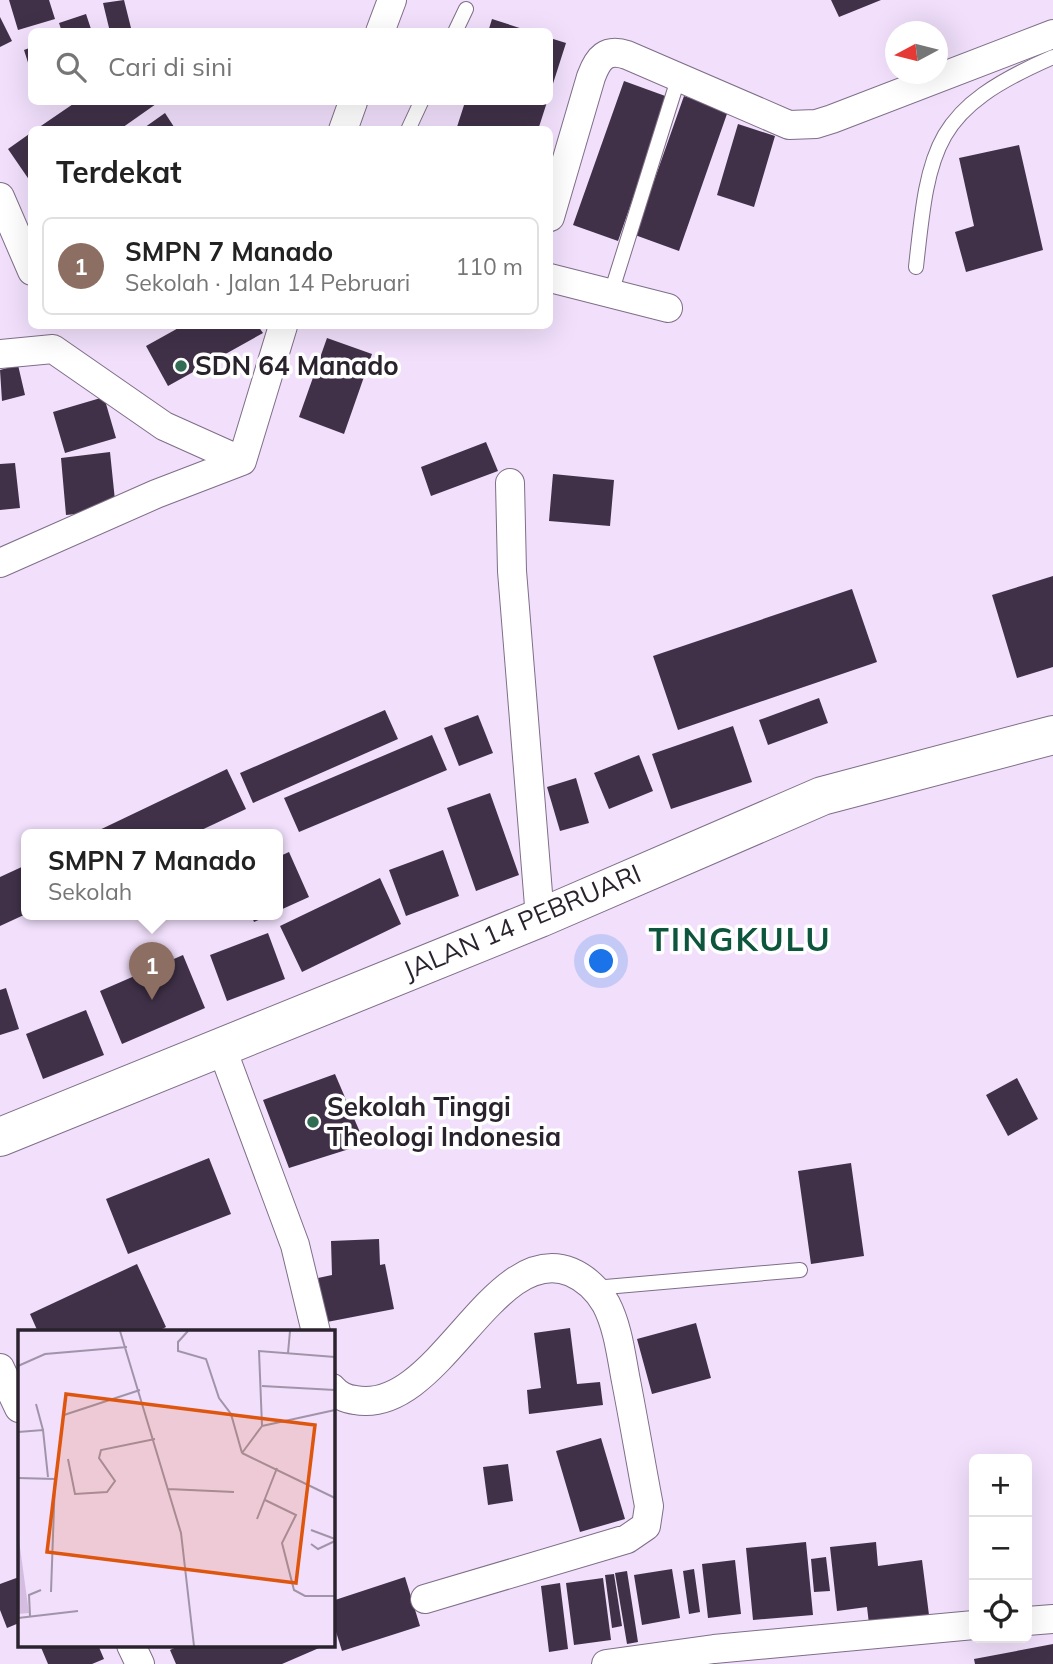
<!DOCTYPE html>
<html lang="id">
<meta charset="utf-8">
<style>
body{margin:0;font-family:Mulish,sans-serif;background:#f2f2f2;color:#222}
.controls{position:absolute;right:21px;bottom:21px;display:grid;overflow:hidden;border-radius:10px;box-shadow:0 7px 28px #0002}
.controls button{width:63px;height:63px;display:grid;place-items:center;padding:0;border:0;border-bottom:2px solid #e0e0e0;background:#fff;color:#222;font:35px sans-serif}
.compass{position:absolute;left:885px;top:21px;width:63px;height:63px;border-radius:50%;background:#fff;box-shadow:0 7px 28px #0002;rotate:263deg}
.you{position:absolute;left:602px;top:962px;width:24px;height:24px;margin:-18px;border:5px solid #fff;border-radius:50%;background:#1a73e8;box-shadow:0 0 0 10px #1a73e833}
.badge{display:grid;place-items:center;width:46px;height:46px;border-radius:50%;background:#336c54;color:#fff;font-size:23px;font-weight:700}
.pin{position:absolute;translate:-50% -58px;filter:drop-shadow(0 2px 4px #0008)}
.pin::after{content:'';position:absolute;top:37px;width:24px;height:21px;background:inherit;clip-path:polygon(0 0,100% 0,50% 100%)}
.popup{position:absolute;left:21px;top:829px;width:262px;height:91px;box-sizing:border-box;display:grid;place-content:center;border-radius:10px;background:#fff;filter:drop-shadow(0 2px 5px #0005);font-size:23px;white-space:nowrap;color:#767676}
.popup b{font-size:26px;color:#222}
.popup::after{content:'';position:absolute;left:50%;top:100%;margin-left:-14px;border:14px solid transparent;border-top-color:#fff}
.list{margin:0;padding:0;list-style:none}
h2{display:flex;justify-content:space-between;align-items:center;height:91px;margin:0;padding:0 28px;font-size:30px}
h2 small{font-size:23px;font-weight:400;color:#767676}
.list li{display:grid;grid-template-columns:46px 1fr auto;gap:21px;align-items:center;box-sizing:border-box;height:98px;margin:0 14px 14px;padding:0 14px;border:2px solid #e0e0e0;border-radius:10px}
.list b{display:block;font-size:26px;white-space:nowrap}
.list p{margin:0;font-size:23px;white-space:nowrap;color:#767676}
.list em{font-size:23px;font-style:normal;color:#767676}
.icon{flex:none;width:38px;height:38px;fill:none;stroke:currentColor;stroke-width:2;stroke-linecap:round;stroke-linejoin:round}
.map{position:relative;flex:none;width:1053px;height:1664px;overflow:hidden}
.search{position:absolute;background:#fff;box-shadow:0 7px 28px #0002;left:28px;top:28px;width:525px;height:77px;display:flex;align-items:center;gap:18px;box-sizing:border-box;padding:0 24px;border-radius:10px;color:#767676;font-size:26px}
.panel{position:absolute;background:#fff;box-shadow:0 7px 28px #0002;left:28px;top:126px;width:525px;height:203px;border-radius:10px}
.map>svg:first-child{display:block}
.building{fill:#403148}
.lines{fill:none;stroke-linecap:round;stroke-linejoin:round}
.service-casing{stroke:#7e6e87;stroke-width:16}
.minor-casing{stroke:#7e6e87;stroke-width:30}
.secondary-casing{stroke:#7e6e87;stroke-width:40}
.service{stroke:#fff;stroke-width:14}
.minor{stroke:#fff;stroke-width:28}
.secondary{stroke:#fff;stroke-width:38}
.poi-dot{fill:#336c54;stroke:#fff;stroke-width:2.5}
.labels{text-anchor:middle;stroke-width:7;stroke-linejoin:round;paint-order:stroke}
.poi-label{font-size:26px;font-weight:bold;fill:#2a232e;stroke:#fff;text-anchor:start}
.street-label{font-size:26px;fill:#2a232e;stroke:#fff}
.district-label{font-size:33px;font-weight:bold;letter-spacing:2px;fill:#0d553c;stroke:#fff}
.inset-road{fill:none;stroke:#a194a9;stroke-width:2}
.view{fill:#de560e;fill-opacity:0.15;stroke:#de560e;stroke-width:3.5}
.inset-edge{fill:none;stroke:#2a232e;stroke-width:3.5}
</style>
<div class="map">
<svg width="1053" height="1664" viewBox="0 0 1053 1664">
<rect width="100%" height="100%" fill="#f1dffb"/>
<path class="building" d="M9,0H49L55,19L18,30Z
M124,0L132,32H110L103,3Z
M831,0H881L839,17Z
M86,14L92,32H62L59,23Z
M0,17L12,41L0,47Z
M492,19L529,31V32H488Z
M550,38L566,43L550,93Z
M32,47V72H31L24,50Z
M624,81L668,97L618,241L573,225Z
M684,96L728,111L679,251L635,235Z
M76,102H154L156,104L119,130H35Z
M465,102H547L538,130H456Z
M165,113L176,130H141Z
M738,124L775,136L754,207L717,195Z
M32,132V184L8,149Z
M1019,145L1043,250L966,272L955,232L974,226L959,158Z
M182,326H258L263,333L168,386L146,346Z
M327,338L372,354L344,434L299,417Z
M18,365L25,395L2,401L0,370Z
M104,397L116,438L65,453L53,412Z
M486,442L498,471L431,496L421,467Z
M110,452L116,510L66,515L61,458Z
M15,463L20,508L0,510V464Z
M553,474L614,480L610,526L549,521Z
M1053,576V667L1017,678L992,595Z
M852,589L877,662L678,730L653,656Z
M819,698L828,723L768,745L759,720Z
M385,710L398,739L253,803L240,773Z
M478,715L493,753L459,766L444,728Z
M733,726L752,782L671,809L652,754Z
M432,735L447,770L299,832L284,798Z
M639,755L653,791L609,809L594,773Z
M227,769L246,809L193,834H91Z
M576,778L589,823L560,831L547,787Z
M490,793L519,875L476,891L447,808Z
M443,850L459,896L406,916L389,870Z
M289,852L309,897L278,911V857Z
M26,865V914L0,926V877Z
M380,878L401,924L302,972L280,926Z
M251,914H272L254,922Z
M268,933L285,979L227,1001L210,955Z
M183,955L205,1008L122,1044L100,991Z
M6,988L19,1029L0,1035V990Z
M86,1010L104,1055L43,1079L26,1034Z
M335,1074L365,1144L289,1168L263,1100Z
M1017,1078L1038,1119L1008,1136L986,1095Z
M209,1158L231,1214L128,1254L106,1199Z
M851,1163L864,1256L811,1264L798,1171Z
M379,1239L380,1265L385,1264L394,1309L327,1322L318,1278L332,1275L331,1241Z
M137,1264L166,1327L156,1332H38L30,1314Z
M696,1323L711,1378L652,1394L637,1339Z
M570,1328L577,1384L600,1382L603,1405L529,1414L527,1390L541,1388L534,1333Z
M601,1438L625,1519L580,1532L556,1451Z
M508,1464L513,1501L488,1505L483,1467Z
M806,1542L813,1615L753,1620L746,1548Z
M876,1542L878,1566L922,1560L929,1615L869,1624L867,1607L837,1611L830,1547Z
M826,1557L830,1591L814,1592L811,1559Z
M735,1560L741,1614L708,1618L702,1564Z
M672,1569L680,1618L642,1625L634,1575Z
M694,1569L700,1612L689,1614L683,1571Z
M627,1571L638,1642L627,1644L615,1573Z
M614,1574L622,1626L612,1628L605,1575Z
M19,1577V1623L7,1628L0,1610V1584Z
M405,1577L420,1626L342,1651L332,1619V1601Z
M603,1578L611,1640L574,1645L566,1583Z
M560,1583L568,1649L549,1652L541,1586Z
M1053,1644V1664H975L974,1659Z
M40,1645H98L104,1659L92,1664H48Z
M181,1645H326L282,1664H176L170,1650Z"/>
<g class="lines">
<g class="service-casing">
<path id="service" d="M455,32L466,9
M408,130L421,102
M916,267C929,144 934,109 1053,57
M611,293L679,76
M594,1288L800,1270"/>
</g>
<g class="minor-casing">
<path id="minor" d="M380,32L392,0
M343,130L353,102
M0,197L32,271
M550,217L591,77C598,58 606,48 627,55L789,125L816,124L832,119L1053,34
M550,278L668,308
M0,354L53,349L164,426L242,461
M510,483L512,571L540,918
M0,563L156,494L242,461L283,326
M221,1046L295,1245L316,1332
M0,1368L19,1408
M332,1388C338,1395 346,1399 355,1400C439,1416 492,1240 571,1272C585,1278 598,1290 606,1304C618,1327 621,1355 626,1381C634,1422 641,1464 649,1506L646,1526L627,1539L425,1599
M1027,1621L1053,1619
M131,1645L140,1664
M606,1664L714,1649L974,1625"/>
</g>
<g class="secondary-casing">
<path id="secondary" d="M0,1137L540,918L822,796L1053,735"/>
</g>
<use href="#service" class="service"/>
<use href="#minor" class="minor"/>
<use href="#secondary" class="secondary"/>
</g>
<g class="poi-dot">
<circle cx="181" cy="366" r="7"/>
<circle cx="313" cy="1122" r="7"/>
</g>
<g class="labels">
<g class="poi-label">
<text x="195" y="375">SDN 64 Manado</text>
<text x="327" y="1116">Sekolah Tinggi<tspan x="327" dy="30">Theologi Indonesia</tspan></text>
</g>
<g class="street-label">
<text transform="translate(522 922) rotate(-23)" y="9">JALAN 14 PEBRUARI</text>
</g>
<g class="district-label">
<text x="740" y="951">TINGKULU</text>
</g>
</g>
<g transform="translate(18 1330)">
<rect width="317" height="317" fill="#f1dffb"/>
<path d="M0,203L11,283L0,284Z" fill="#d5bde2"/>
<path class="inset-road" d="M102,1L163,203L176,316M170,1L160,12V21L188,29L201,68L213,84L224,123M270,23L272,1M0,36L27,24L109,17M244,56L317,60M18,74L25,100M46,85L122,60M244,96L317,80M0,102L25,100L30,147M224,123L244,96L241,21L317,27M224,123L317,168M50,129L57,164L89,162L97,151L81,128L83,120L137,109M0,148L37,149L33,262M150,159L216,162M247,170L278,185L264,213L276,260L287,266H317M239,189L259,138M293,200L317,209M293,214L300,219L317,211M12,286L11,265L23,260M0,288L60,281"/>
<path class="view" d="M48,64L297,95L278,253L29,222Z"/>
<rect width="317" height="317" class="inset-edge"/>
</g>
</svg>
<div class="controls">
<button>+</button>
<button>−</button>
<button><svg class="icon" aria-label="locate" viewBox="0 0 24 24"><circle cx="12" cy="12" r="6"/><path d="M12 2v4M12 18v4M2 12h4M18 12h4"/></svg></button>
</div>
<svg class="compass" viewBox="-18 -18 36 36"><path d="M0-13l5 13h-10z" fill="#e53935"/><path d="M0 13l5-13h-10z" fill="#767676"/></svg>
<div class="you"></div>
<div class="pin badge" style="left:152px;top:1000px;background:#8d6e63">1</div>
<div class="popup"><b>SMPN 7 Manado</b>Sekolah</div>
<div class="search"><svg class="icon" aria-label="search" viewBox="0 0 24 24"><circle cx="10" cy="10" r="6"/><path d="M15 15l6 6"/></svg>Cari di sini</div>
<section class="panel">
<h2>Terdekat<small></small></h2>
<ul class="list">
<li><span class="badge" style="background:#8d6e63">1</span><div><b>SMPN 7 Manado</b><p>Sekolah · Jalan 14 Pebruari</p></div><em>110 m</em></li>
</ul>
</section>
</div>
